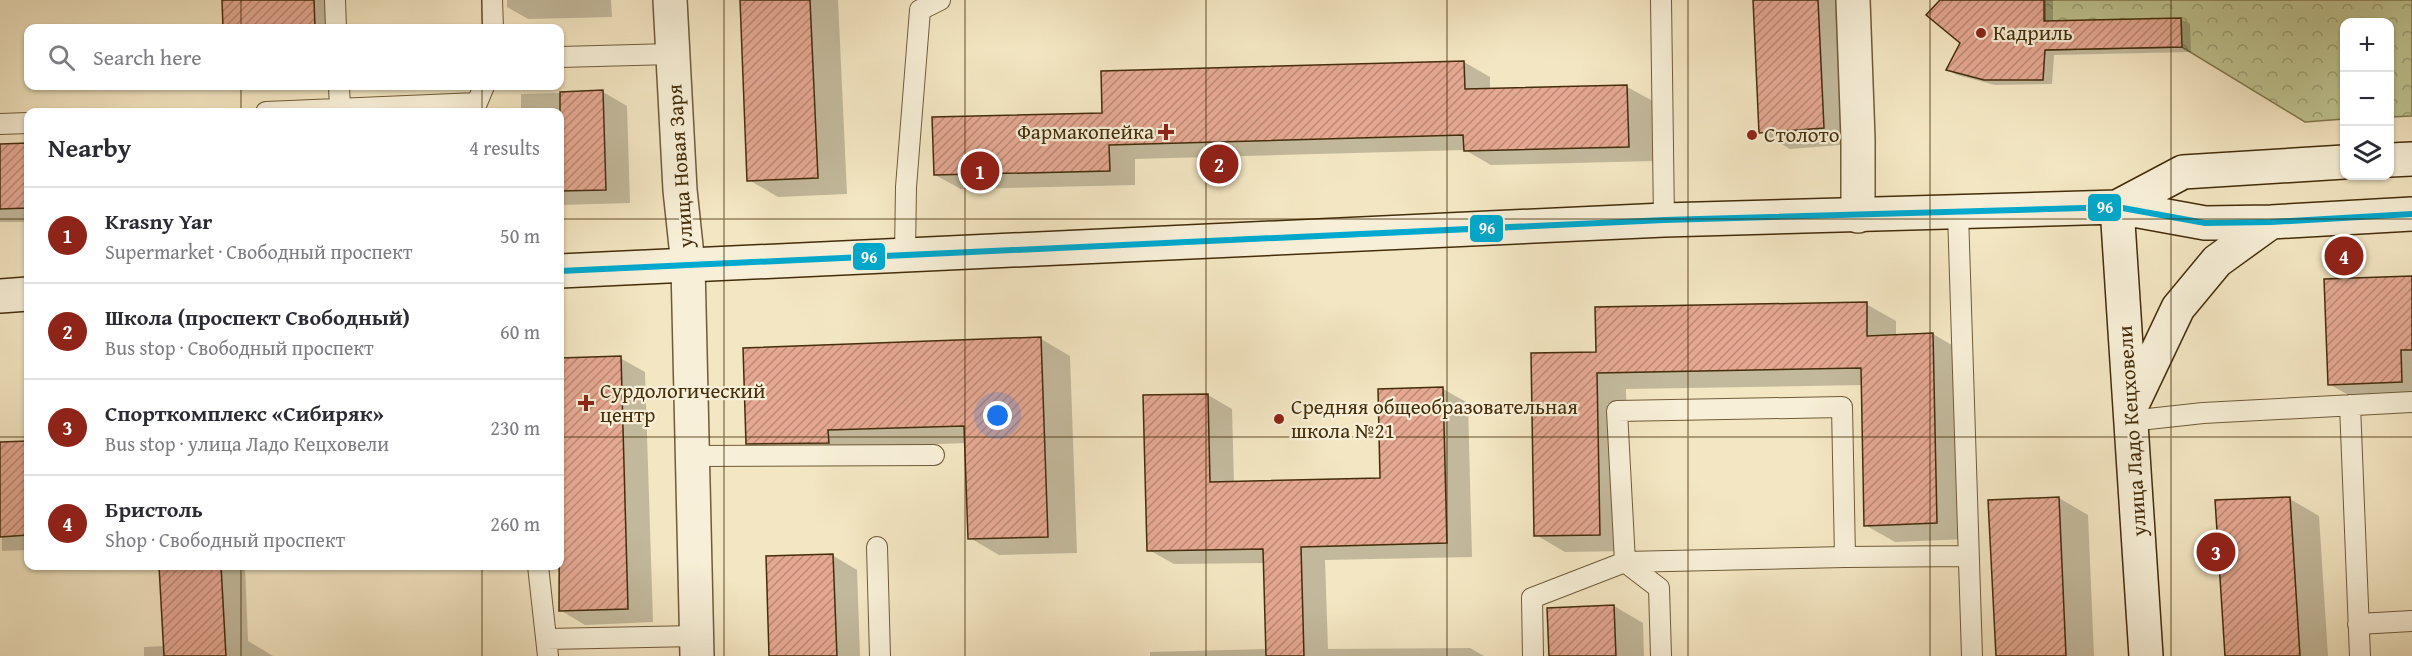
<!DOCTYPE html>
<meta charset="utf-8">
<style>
body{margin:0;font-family:"Gentium Book Plus",serif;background:#f7f7f7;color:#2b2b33}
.controls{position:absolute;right:18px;top:18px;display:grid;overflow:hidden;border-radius:12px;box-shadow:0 2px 4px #0004}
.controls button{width:54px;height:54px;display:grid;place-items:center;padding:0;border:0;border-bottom:2px solid #e1e1e2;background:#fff;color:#2b2b33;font:30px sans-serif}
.you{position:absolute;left:998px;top:416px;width:21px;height:21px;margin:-15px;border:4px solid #fff;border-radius:50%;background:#1a73e8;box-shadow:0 0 0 9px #1a73e833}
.badge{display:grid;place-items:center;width:39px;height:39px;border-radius:50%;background:#8f2418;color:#fff;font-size:20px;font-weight:700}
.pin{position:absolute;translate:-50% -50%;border:3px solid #fff;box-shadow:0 2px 6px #0006}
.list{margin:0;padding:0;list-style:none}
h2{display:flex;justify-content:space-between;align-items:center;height:78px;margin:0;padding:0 24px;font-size:26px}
h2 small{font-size:20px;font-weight:400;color:#7c7c81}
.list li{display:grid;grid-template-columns:39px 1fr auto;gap:18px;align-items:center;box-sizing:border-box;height:96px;padding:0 24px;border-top:2px solid #e1e1e2}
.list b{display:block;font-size:22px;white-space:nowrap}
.list p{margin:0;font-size:20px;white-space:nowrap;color:#7c7c81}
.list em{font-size:20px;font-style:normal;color:#7c7c81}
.icon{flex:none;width:33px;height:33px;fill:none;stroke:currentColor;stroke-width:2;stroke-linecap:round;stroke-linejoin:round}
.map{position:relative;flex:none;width:2412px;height:656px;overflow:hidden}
.search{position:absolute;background:#fff;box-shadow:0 2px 4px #0004;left:24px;top:24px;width:540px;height:66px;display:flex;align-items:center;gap:15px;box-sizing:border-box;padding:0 21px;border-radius:12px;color:#7c7c81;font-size:22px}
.panel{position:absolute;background:#fff;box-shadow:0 2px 4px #0004;left:24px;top:108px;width:540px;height:462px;border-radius:12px}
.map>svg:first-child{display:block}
.forest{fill:url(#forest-crowns);stroke:#81784e;stroke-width:1.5}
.shadow{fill:#0003}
.building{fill:url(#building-hatch);stroke:#442d0a;stroke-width:1.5}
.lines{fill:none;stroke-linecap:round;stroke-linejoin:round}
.service-casing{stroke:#705b38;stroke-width:22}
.minor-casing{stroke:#705b38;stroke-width:36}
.secondary-casing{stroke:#442d0a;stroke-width:36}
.service{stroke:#f7efd7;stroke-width:20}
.minor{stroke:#f7efd7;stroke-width:33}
.secondary{stroke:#f7efd7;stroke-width:33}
.bus-1-casing{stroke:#f7efd7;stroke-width:10}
.bus-1{stroke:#00a9ce;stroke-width:6}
.grid{fill:none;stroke:#442d0a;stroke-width:1.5;stroke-opacity:0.55}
.poi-dot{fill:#8f2418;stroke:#f7efd7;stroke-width:2}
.labels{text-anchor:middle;stroke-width:4.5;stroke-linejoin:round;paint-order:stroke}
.poi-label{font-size:21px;fill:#442d0a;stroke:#f7efd7;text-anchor:start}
.street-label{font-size:21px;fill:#442d0a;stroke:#f7efd7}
.line-badge{stroke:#f7efd7;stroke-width:2}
.badge-label{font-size:16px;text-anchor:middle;font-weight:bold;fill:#fff}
</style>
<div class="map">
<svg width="2412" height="656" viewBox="0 0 2412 656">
<defs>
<pattern id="forest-crowns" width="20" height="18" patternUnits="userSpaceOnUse" patternTransform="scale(1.5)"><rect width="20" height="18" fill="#bec491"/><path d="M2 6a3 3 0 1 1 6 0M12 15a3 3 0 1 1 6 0" fill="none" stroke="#9ca075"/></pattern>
<pattern id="building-hatch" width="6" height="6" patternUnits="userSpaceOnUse" patternTransform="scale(1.5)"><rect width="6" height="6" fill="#e5a892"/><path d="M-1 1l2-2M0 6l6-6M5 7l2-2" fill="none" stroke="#bb8975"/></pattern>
</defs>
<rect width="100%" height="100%" fill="#f3e6c2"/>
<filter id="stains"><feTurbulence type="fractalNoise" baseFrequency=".00333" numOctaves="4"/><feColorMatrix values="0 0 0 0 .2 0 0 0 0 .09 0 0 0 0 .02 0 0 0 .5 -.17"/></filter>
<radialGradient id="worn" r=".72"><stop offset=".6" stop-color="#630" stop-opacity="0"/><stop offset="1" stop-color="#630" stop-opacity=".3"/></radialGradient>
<path class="forest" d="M2045,0H2412V116L2390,117V22H2344V119L2305,122L2182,47L2045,50Z"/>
<path class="shadow" d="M224,0H328L329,28H224Z
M507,0H611L612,17L528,19L507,7Z
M741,0H838L847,194L778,197L749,180Z
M1755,0H1846L1853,144L1790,149L1761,132Z
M1942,0H2053V22L2181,19L2190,24L2191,52L2054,55L2052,84L1995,85L1957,75L1948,70L1962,43Z
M1464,62L1490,77V90L1627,87L1653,101L1654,161L1491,165L1465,150L1135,159V185L961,189L935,175L1104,115Z
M603,92L627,106L630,203L560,205V112H521V94Z
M0,145H28V222H0Z
M2412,277V399L2359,401L2329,384Z
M1866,304L1896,321V336L1933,334L1962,351L1966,539L1895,542L1865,525L1863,385L1626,389L1629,551L1565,552L1536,535L1597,353Z
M1041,339L1070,356L1077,553L999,555L970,538L966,443L857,447L777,460L747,443Z
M620,358L645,372L653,622L585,625L560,610V360Z
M1443,389L1468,403L1472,557L1325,560L1328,649L1470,648L1484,656H1150V652L1267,649L1265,563L1174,564L1149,550L1208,395L1232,409L1234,483L1381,480L1379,390Z
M28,443V550L2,551L0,444Z
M2059,498L2088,515L2094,656H1997Z
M2290,499L2319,516L2328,656H2226Z
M832,555L857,570L860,656H771Z
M161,566H245L248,641L273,656H144V647L165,646Z
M1614,606L1643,623L1644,656H1550Z"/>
<path class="building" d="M222,0H314L315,28H223Z
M740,0H810L818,178L747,181Z
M1753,0H1818L1824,128L1759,133Z
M1940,0H2044V21L2181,18L2182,47L2045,50L2043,80H1984L1946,70L1960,43L1926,15Z
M1464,61L1465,89L1627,85L1629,147L1464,151L1463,135L1109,145L1110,171L934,175L932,117L1102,113L1101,71Z
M603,90L606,190L560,191V92Z
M28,143V208L0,209V144Z
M2412,276V350H2401L2402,382L2328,385L2324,279Z
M1867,302V336L1933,333L1937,523L1864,526L1861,368L1597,373L1600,535L1534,536L1531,353L1596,352L1595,307Z
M1041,337L1048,537L968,539L964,426L828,430L829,443L746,444L743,348Z
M621,356L628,609L559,611L560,358Z
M1443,387L1447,543L1301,547L1304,656H1266L1263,549L1147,551L1143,395L1208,394L1210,482L1380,478L1378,389Z
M28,441V535L0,537V442Z
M2059,497L2066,656H1996L1988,500Z
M2290,497L2300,656H2225L2215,500Z
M833,554L837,656H769L766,556Z
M159,566H221L226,656H164Z
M1614,605L1616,656H1549L1547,608Z"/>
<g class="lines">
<g class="service-casing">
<path id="service" d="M335,0L336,28
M492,0L493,28
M1661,0L1664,220
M560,57L672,54
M339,86L340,109
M266,112L477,103L484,86
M0,124L28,123
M1958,213L1972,656
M905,254L906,187L920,10L940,0
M2350,405L2360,656
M2130,421L2203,413L2412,402
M693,456L934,455
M877,547L880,656
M538,566L548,656
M2358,624L2412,621
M547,639L696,636
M1533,656L1532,598L1625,562L1845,557
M1661,656L1659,588L1625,562L1617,411L1842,407L1845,557L1968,556"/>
</g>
<g class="minor-casing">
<path id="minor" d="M670,0L680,190L688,265L697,656
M1853,0L1858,139V216"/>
</g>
<g class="secondary-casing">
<path id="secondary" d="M2390,160L2412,159
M2117,207L2146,656
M2117,207L2183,172L2344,162
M560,271L1664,220L2117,207L2205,223L2271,222L2412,214
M0,296L28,294
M2131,407L2178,308L2217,261L2271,222"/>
</g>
<use href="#service" class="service"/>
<use href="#minor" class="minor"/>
<use href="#secondary" class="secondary"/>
<g class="bus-1-casing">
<path id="bus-1" d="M560,271L1664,220L2117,207L2205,223L2271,222L2412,214"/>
</g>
<use href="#bus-1" class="bus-1"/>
</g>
<path class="grid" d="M241,0V28M482,0V28M724,0V656M965,0V656M1206,0V656M1447,0V656M1688,0V656M1930,0V656M2171,0V656M241,86V112M482,86V112M0,219H28M560,219H2412M0,437H28M560,437H2412M241,566V656M482,566V656"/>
<g class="poi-dot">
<circle cx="1981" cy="33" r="6"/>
<path d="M1163 123h6v6h6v6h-6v6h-6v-6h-6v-6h6z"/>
<circle cx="1752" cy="135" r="6"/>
<path d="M583 394h6v6h6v6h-6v6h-6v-6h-6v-6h6z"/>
<circle cx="1279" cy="419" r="6"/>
</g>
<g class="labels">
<g class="poi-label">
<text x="1993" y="40">Кадриль</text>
<text x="1154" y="139" text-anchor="end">Фармакопейка</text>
<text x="1764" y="142">Столото</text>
<text x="600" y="398">Сурдологический<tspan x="600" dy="24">центр</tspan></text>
<text x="1291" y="414">Средняя общеобразовательная<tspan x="1291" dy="24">школа №21</tspan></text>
</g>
<g class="street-label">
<text transform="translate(680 166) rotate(-94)" y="7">улица Новая Заря</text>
<text transform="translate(2132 431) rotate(-94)" y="7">улица Ладо Кецховели</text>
</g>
</g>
<g class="line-badge">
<rect x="2087" y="193" width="35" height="29" rx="6" fill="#00a9ce"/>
<rect x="1469" y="214" width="35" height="29" rx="6" fill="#00a9ce"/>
<rect x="852" y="242" width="34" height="29" rx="6" fill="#00a9ce"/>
</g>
<g class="badge-label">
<text x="2105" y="213">96</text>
<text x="1487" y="234">96</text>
<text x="869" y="263">96</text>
</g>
<rect width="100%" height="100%" filter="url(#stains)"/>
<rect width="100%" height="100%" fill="url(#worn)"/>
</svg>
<div class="controls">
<button>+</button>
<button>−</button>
<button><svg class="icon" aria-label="layers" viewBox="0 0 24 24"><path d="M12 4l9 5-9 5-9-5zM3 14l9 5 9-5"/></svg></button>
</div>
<div class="you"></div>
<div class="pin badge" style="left:980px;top:171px">1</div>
<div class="pin badge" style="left:1219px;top:164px">2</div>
<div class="pin badge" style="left:2216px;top:552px">3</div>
<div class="pin badge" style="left:2344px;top:256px">4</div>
<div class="search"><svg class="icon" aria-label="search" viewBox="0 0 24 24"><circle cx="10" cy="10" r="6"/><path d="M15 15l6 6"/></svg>Search here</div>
<section class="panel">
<h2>Nearby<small>4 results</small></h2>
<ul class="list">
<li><span class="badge">1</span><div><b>Krasny Yar</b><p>Supermarket · Свободный проспект</p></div><em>50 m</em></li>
<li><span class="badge">2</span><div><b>Школа (проспект Свободный)</b><p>Bus stop · Свободный проспект</p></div><em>60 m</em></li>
<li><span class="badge">3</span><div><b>Спорткомплекс «Сибиряк»</b><p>Bus stop · улица Ладо Кецховели</p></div><em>230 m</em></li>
<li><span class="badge">4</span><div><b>Бристоль</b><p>Shop · Свободный проспект</p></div><em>260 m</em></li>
</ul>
</section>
</div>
